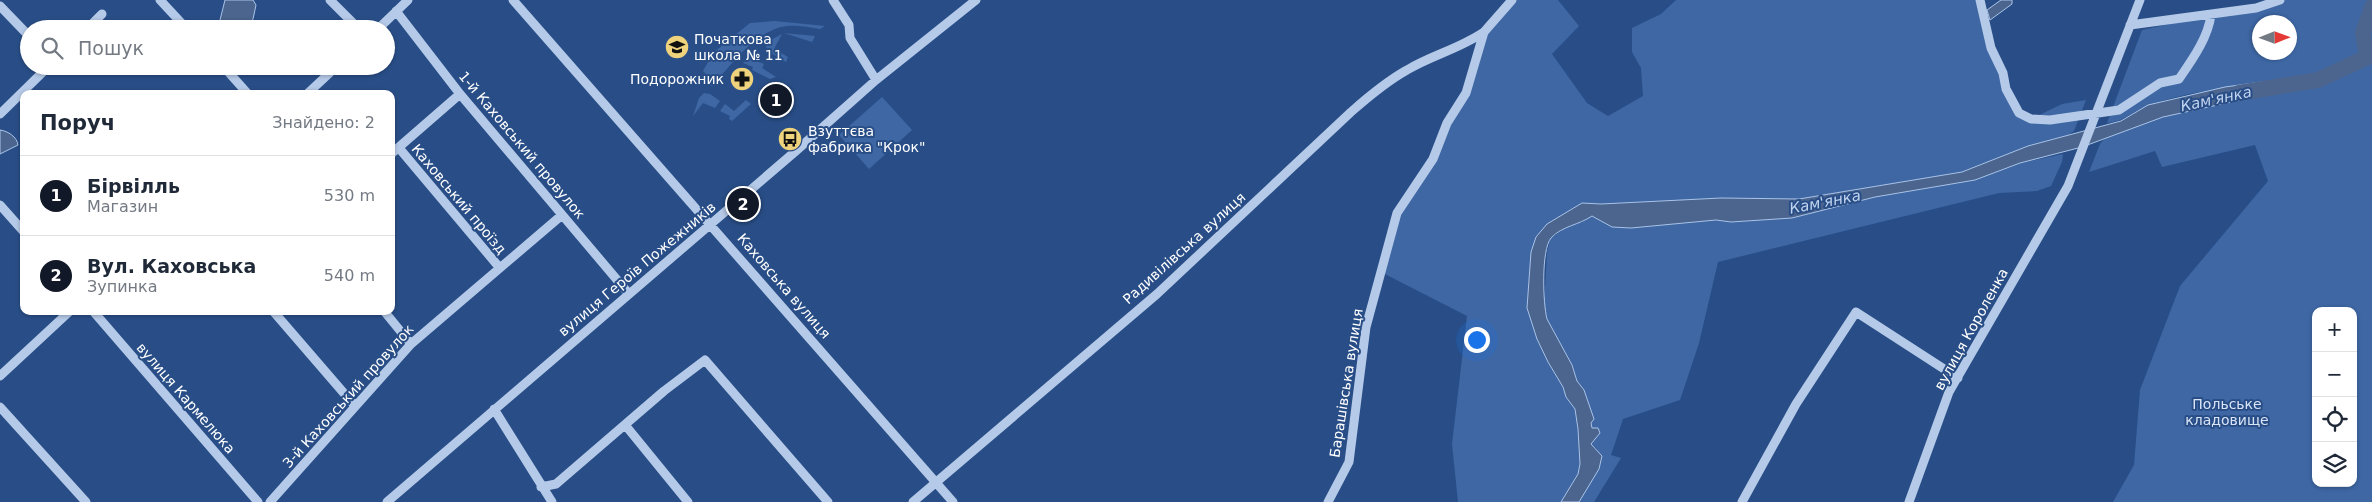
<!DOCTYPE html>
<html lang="uk">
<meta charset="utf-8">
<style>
body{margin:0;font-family:"DejaVu Sans",sans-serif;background:#f2f2f3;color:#1f2937}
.controls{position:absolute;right:15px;bottom:15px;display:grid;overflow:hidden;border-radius:10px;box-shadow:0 1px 4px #0004}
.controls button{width:45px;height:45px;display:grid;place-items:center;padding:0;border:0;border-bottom:1px solid #e0e1e3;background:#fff;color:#1f2937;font:25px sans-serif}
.compass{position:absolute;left:2252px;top:15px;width:45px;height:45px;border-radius:50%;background:#fff;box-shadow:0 1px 4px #0004;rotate:89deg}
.you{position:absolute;left:1476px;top:339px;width:18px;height:18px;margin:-12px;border:4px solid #fff;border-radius:50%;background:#1a73e8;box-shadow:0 0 0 8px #1a73e833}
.badge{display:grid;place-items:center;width:32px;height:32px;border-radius:50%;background:#111827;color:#fff;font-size:16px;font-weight:700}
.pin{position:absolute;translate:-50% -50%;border:2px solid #fff;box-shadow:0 1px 5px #0006}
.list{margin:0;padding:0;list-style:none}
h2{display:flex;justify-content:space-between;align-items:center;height:65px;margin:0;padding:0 20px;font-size:21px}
h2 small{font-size:16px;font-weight:400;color:#747a83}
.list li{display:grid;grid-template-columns:32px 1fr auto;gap:15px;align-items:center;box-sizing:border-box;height:80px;padding:0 20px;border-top:1px solid #e0e1e3}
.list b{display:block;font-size:19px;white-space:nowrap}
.list p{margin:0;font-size:16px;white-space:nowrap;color:#747a83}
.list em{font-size:16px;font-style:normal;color:#747a83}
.icon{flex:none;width:28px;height:28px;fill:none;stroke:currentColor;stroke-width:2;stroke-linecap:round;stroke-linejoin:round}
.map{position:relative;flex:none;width:2372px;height:502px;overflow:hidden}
.search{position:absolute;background:#fff;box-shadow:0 1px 4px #0004;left:20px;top:20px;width:375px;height:55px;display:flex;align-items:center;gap:12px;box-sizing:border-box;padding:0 18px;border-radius:28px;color:#747a83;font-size:19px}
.panel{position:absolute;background:#fff;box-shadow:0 1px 4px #0004;left:20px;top:90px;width:375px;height:225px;border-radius:10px}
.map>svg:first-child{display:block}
.green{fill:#3e67a4;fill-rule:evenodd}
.water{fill:#4b658e;stroke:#aac4e8}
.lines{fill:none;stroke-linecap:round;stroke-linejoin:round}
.river{stroke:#4b658e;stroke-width:16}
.minor{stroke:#b5cae8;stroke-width:9}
.labels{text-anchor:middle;stroke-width:4;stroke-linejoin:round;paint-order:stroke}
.poi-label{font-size:14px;fill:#fff;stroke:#294e87;text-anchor:start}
.street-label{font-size:14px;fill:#fff;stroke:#294e87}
.park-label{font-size:14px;fill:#d9e5f7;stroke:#294e87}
.water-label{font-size:15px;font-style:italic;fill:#c1d4ef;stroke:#294e87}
</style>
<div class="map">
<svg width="2372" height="502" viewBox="0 0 2372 502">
<rect width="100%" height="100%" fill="#294e87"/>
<path class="green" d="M1512,0H1558L1579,26L1552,54L1587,103L1608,116L1643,96L1641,68L1632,52V28L1661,14L1676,0H1980L1991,48L2019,113L2031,119L2062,104L2086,100L2074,131L2068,135L2028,146L1962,172L1799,199L1721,198L1601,204L1582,203L1547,224L1531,252L1527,308L1537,339L1548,362L1563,387L1566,397L1575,408L1578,429L1580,464L1578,474L1561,502H1458L1452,444L1467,316L1381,272L1397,213L1466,93L1484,32Z
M2280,0H2372V502H2113L2134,465L2140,390L2180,286L2268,181L2255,145L2162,167L2155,151L2089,172L2100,144L2106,137L2163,117L2236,101L2259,94L2260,82C2224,89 2185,92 2150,105C2133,111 2126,121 2107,123L2142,30ZM2260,22H2290V52H2260ZM2316,311H2353V483H2316Z
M775,21L825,26L820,29C808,27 793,24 781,27C752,35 731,65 712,86L705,85L707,75L703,71L713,53L750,23Z
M784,33L815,36L812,42Z
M782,34L774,49L788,57L786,62L768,51L766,46L769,41Z
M749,58L764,64L762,68L776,77L770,79L752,70L753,67L743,63Z
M704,93L710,94L720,101L715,108L703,103L693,116L699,98Z
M882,97L912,130L869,169L839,135Z
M746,100L751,104L732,121L729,119L730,116L720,111L725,104L734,111Z
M2063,154L2062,162L2051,186L2037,191L1999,193L1718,262L1699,343L1680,400L1623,419L1611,455L1621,458L1594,502H1579L1597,449L1591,444L1596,436L1592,428L1584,390L1577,381L1572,365L1547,319L1544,307L1547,253L1550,239L1569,225L1582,222L1592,216L1612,227L1631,228L1716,220L1731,222L1792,218L1875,197L1975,180L2020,163Z"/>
<path class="water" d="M225,0H253L256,5L253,19L247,29H221L220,20Z
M2001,0H2012V4L1990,20L1987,10Z
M2261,82L2259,94L2236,101L2163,117L2082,147L2020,163L1975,180L1875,197L1792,218L1731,222L1716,220L1631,228L1612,227L1592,216C1579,225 1562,226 1551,238C1541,250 1543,304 1547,319L1572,365L1577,381L1584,390L1594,419L1591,423L1592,428H1598L1600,433L1591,444L1602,456L1599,469L1579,502H1561L1578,474L1580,464L1578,429L1575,409L1566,397L1563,387L1548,362L1537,339L1527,308L1531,252L1536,237L1547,224L1582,203L1601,204L1721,198L1799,199L1962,172L2028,146L2121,121L2148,105L2225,87Z
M0,130C8,131 17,137 18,145L0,154Z"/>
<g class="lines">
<path class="river" d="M2367,57L2363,33L2372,7
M2239,93L2318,80L2372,55"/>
<path class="minor" d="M160,0L187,29
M330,0L359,29
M513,0L953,502
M833,0L849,25L850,38L876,80
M1980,0L1991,48L2003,73L2006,89L2019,113L2031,119L2050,120L2119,110L2160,83L2179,79C2192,60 2208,38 2211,15
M0,6L29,36
M396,11L460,94L629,294
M2130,25L2256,8L2280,0
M87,29L102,14
M378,29L408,0
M223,66L248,94
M307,94L337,66
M0,114L49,66
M399,148L499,267
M391,154L460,94
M0,205L24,232
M93,311L258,502
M273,311L355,406
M384,311L411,344
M0,376L70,311
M0,407L86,502
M494,409L552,502
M626,426L688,502
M541,487L556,484L664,391L705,360L828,502
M270,502L411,344L562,215
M387,502L797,150L876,80L976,0
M913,502L1157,294L1351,112C1368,97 1387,81 1407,70C1432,55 1459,49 1484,32
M1328,502L1349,462L1366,327L1397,213L1433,159L1447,123L1466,93L1484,32L1512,0
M1742,502L1796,404L1856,312L1958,378
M1909,502L1949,392L2068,186L2140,0"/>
</g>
<defs>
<g id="school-disc" transform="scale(1.25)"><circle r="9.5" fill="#efd37c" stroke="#294e87"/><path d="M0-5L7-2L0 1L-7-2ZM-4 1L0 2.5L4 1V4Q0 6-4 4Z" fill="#111"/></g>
<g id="pharmacy-disc" transform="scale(1.25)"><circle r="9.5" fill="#efd37c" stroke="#294e87"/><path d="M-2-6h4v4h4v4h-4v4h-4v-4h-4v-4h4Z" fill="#111"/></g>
<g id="bus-disc" transform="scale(1.25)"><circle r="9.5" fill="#efd37c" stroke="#294e87"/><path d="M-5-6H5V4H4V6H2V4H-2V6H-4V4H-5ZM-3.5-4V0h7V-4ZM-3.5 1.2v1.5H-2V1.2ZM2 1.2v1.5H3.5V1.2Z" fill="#111"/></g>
</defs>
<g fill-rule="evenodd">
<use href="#school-disc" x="677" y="47"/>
<use href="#pharmacy-disc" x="742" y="79"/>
<use href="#bus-disc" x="790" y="139"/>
</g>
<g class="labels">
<g class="poi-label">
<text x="694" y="44">Початкова<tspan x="694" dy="16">школа № 11</tspan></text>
<text x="724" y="84" text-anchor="end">Подорожник</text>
<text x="808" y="136">Взуттєва<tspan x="808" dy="16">фабрика "Крок"</tspan></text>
</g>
<g class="street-label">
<text transform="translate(522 145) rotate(50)" y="5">1-й Каховський провулок</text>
<text transform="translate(459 199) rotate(50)" y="5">Каховський проїзд</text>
<text transform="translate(1184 248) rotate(-42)" y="5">Радивілівська вулиця</text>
<text transform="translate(637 269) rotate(-40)" y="5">вулиця Героїв Пожежників</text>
<text transform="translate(784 286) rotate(49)" y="5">Каховська вулиця</text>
<text transform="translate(1971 329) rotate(-61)" y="5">вулиця Короленка</text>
<text transform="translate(1346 383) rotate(-81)" y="5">Барашівська вулиця</text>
<text transform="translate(348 396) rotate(-48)" y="5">3-й Каховський провулок</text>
<text transform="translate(186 398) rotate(49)" y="5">вулиця Кармелюка</text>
</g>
<g class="park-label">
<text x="2227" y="409">Польське<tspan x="2227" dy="16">кладовище</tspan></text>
</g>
<g class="water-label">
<text transform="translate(2216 99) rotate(-12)" y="5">Кам'янка</text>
<text transform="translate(1825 202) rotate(-11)" y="5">Кам'янка</text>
</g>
</g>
</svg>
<div class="controls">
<button>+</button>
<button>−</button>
<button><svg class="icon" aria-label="locate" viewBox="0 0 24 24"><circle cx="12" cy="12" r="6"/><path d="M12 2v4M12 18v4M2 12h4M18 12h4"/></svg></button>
<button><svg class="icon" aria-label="layers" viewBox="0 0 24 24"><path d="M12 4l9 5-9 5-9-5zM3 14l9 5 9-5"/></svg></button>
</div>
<svg class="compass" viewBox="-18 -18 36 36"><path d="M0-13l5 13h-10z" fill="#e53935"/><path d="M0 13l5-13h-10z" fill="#747a83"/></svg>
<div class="you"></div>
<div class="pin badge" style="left:776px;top:100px">1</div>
<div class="pin badge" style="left:743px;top:204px">2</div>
<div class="search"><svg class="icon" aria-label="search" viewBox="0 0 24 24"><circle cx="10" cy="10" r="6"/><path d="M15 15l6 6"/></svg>Пошук</div>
<section class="panel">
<h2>Поруч<small>Знайдено: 2</small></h2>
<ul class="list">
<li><span class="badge">1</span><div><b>Бірвілль</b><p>Магазин</p></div><em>530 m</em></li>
<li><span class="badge">2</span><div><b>Вул. Каховська</b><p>Зупинка</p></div><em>540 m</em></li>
</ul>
</section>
</div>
